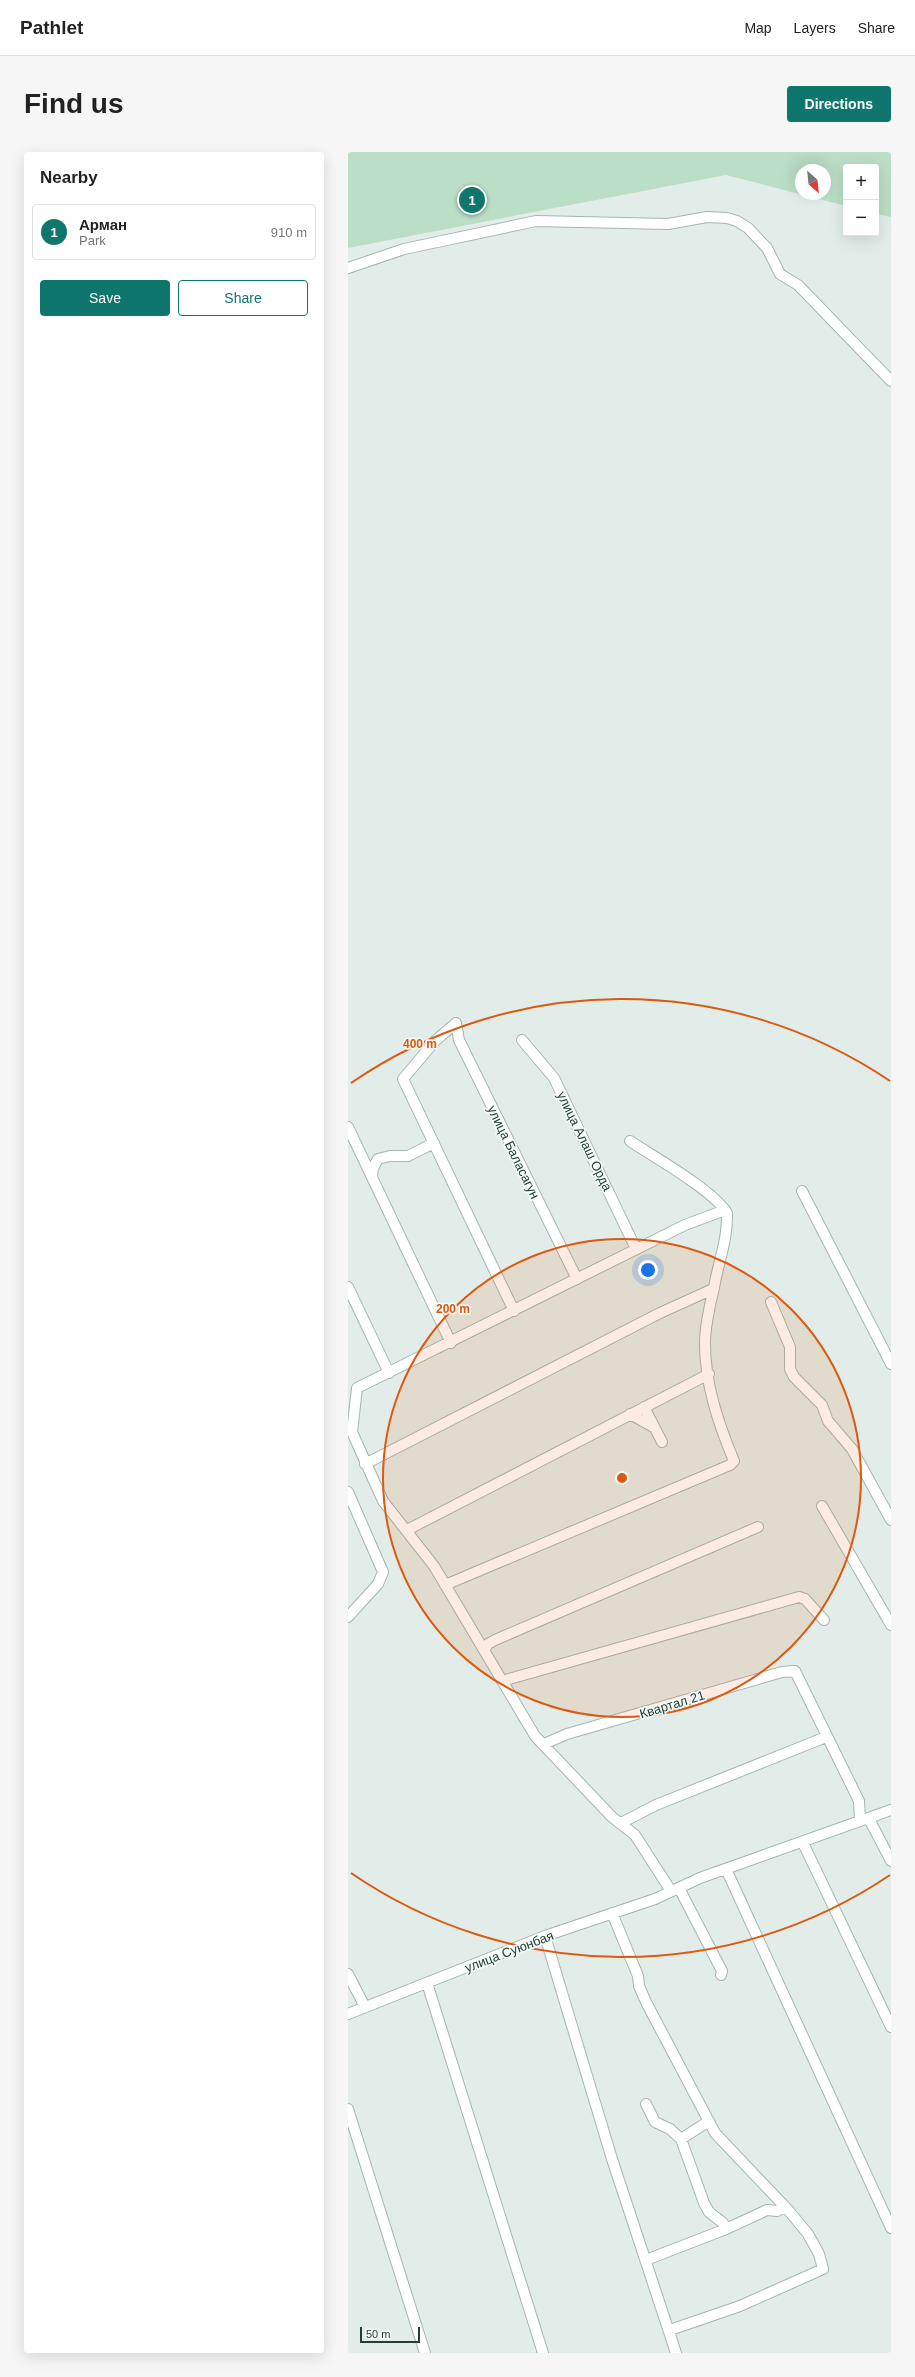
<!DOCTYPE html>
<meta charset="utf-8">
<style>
body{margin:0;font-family:Helvetica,sans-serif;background:#f6f6f6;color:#222}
.controls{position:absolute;right:12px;top:12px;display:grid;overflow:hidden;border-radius:4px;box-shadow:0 4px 16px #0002}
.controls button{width:36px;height:36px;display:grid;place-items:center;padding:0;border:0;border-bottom:1px solid #e0e0e0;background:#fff;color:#222;font:20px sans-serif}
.compass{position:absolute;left:447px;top:12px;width:36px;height:36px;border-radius:50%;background:#fff;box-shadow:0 4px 16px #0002;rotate:153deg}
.scale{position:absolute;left:12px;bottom:10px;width:60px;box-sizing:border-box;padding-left:4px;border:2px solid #223e38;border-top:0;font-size:11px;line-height:14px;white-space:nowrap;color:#223e38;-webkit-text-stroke:3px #f3f9f6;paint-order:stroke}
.you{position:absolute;left:300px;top:1118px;width:14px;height:14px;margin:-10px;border:3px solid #fff;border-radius:50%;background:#1a73e8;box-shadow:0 0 0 6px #1a73e833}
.badge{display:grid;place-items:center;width:26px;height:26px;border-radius:50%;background:#0f766e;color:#fff;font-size:13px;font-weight:700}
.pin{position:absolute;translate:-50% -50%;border:2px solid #fff;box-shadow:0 1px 4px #0006}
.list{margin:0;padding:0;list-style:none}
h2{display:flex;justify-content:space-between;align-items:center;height:52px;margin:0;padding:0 16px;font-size:17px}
h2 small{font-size:13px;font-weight:400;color:#767676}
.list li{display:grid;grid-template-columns:26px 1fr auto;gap:12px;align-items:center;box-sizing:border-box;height:56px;margin:0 8px 8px;padding:0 8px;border:1px solid #e0e0e0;border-radius:4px}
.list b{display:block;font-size:15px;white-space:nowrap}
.list p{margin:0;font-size:13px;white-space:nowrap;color:#767676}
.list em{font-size:13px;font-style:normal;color:#767676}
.actions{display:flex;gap:8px;padding:12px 16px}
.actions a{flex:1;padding:9px 0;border:1px solid #0f766e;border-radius:4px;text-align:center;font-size:14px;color:#0f766e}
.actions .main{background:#0f766e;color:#fff}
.map{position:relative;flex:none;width:543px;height:2201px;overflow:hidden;border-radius:4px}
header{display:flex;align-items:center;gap:24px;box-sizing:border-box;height:56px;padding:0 20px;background:#fff;border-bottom:1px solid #e0e0e0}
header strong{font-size:19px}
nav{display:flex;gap:22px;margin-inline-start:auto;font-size:14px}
.intro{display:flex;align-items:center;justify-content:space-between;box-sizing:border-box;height:96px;padding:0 24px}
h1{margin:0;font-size:28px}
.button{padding:10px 18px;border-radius:4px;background:#0f766e;color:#fff;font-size:14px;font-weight:700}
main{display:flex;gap:24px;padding:0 24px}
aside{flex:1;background:#fff;border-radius:4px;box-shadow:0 4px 16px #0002}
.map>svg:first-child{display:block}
.green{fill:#bbdec6;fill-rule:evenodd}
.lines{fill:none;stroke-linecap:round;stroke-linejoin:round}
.minor-casing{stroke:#a5b5b0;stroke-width:12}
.minor{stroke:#fff;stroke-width:10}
.ring{fill:none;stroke:#de580e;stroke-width:2}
.labels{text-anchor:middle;stroke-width:3.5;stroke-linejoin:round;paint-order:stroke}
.street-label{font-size:13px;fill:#223e38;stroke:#f3f9f6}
.centre{fill:#de580e;stroke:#f3f9f6;stroke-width:2}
.ring-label{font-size:12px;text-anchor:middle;font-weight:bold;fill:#de580e;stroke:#f3f9f6;stroke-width:3.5;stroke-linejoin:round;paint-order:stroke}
</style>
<header>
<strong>Pathlet</strong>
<nav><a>Map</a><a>Layers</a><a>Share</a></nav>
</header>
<div class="intro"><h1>Find us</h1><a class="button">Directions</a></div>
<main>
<aside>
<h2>Nearby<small></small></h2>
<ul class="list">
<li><span class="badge">1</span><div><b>Арман</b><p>Park</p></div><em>910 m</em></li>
</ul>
<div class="actions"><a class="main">Save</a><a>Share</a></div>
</aside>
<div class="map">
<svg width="543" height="2201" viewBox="0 0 543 2201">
<rect width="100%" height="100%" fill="#e2ede9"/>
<path class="green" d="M0,0H543V65L528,62V15H498V54L378,23L0,96ZM453,18H477V42H453Z"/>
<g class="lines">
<g class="minor-casing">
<path id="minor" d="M0,116L56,97L188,69L320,72L359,65L379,66L389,69L400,76L419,96L432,122L450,133L543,229
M108,871L87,889L55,927L166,1159
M108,871L111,888L229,1127
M174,888L206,926L288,1097
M0,975L103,1191
M24,1025L25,1016L30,1007L42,1004H60L86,991
M454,1039L543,1212
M0,1135L41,1221
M423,1150L442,1195V1217L446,1225L474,1253L480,1269L504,1297L543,1368
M296,1255L314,1290
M282,1262L307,1276
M17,1312L312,1161L365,1137
M0,1340L35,1420L30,1432L0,1465
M474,1354L543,1473
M59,1378L361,1222
M97,1433L382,1313L386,1309C370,1271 356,1229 357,1187C358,1171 362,1152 366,1136C370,1111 380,1087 379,1061C365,1038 306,1005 282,989
M136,1498L140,1492L147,1488L410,1375
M154,1529L451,1445L457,1447L476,1468
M196,1592L219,1582L434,1520L447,1519L511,1649L512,1669
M521,1667L543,1709
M273,1671L308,1653L478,1585
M455,1691L543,1875
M378,1717L543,2076
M331,1736L374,1819L373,1823
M323,1739L287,1683L264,1665L187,1584L86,1414L35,1349L4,1280L9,1236L15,1233L337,1073L377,1058
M264,1761L290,1824L291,1834L298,1850L367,1981L441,2059L460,2082L471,2102L475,2117L392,2154L322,2178
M197,1784L264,2007L328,2201
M0,1822L17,1855
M79,1831L195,2201
M0,1862L197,1784L307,1747L352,1726L543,1658
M298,1952L307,1970L322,1977L333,1987
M0,1957L77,2201
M361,1969L333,1987L356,2051L361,2060L375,2071L378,2077L419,2058L429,2059L437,2055
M298,2108L378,2077"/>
</g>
<use href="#minor" class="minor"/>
</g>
<circle cx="274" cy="1326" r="239" fill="#de580e" fill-opacity=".12"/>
<g class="ring">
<circle cx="274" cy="1326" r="239"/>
<path d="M542 1723A479 479 0 0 1 3 1721M3 931A479 479 0 0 1 542 929"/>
</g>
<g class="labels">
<g class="street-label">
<text transform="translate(237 989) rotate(64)" y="5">улица Алаш Орда</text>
<text transform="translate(166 1000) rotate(64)" y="5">улица Баласагун</text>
<text transform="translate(324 1552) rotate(-17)" y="5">Квартал 21</text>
<text transform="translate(161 1799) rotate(-21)" y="5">улица Суюнбая</text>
</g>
</g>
<circle cx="274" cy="1326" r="6" class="centre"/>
<g class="ring-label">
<text x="72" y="896">400 m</text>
<text x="105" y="1161">200 m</text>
</g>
</svg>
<div class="controls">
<button>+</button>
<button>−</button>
</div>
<svg class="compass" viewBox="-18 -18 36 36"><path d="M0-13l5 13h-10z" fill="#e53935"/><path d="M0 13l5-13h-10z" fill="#767676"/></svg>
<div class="scale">50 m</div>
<div class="you"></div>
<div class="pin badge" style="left:124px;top:48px">1</div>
</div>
</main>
